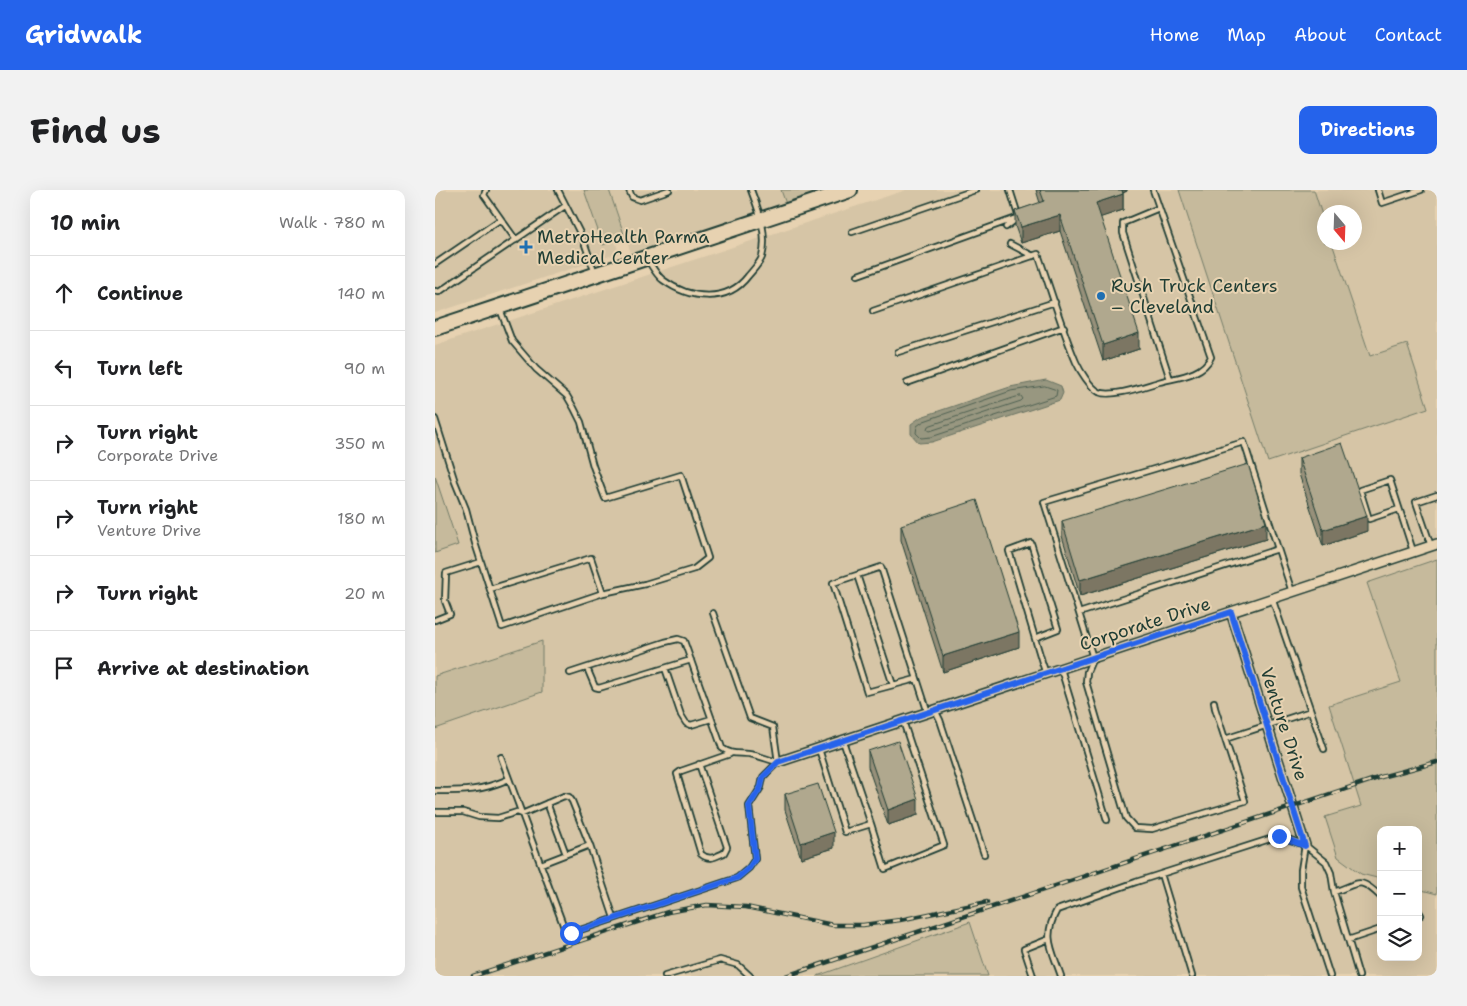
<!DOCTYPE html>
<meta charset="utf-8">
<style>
body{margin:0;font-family:"Shantell Sans",sans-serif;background:#f2f2f2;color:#202124}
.controls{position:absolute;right:15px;bottom:15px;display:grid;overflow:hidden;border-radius:10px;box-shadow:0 5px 20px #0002}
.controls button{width:45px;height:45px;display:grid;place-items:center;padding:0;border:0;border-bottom:1px solid #e0e0e0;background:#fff;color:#202124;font:25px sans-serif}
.compass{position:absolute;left:882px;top:15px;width:45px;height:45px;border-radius:50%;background:#fff;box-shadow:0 5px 20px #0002;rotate:161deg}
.stop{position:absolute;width:15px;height:15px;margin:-11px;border:4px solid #2563eb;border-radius:50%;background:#fff}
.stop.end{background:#2563eb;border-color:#fff;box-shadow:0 1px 5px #0008}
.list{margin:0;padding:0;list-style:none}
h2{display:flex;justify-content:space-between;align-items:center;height:65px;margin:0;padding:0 20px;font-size:21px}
h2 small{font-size:16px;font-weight:400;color:#757577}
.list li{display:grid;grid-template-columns:32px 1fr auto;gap:15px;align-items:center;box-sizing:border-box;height:75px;padding:0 20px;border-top:1px solid #e0e0e0}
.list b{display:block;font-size:19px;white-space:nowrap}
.list p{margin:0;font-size:16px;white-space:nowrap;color:#757577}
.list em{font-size:16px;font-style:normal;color:#757577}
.icon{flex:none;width:28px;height:28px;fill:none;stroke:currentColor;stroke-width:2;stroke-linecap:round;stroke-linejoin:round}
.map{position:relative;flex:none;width:1002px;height:786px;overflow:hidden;border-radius:10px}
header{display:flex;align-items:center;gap:30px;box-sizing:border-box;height:70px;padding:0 25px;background:#2563eb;color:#fff}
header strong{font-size:24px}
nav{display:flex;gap:28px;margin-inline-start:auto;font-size:18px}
.intro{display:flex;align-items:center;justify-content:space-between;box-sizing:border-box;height:120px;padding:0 30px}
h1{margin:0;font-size:35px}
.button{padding:12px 22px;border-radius:10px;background:#2563eb;color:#fff;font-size:18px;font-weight:700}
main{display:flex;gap:30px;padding:0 30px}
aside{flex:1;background:#fff;border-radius:10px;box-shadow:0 5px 20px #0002}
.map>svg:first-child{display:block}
.built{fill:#d6c5a6}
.green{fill:#c6ba9c;stroke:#727c68}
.water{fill:#989780;stroke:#687362}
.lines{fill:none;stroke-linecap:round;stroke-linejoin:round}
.shore{stroke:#4f6152;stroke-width:1}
.lane-casing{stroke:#1f3d34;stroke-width:8}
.street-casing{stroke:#1f3d34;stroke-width:12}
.primary-casing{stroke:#1f3d34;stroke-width:18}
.lane{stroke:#e7d2b1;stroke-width:4.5}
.street{stroke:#e7d2b1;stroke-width:9}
.primary{stroke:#e7d2b1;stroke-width:14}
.rail-casing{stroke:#1f3d34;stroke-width:4.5}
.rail{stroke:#e7d2b1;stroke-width:2.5;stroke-dasharray:8;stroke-linecap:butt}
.wall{fill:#97907a;stroke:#1f3d34}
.shaded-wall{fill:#7b7663;stroke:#1f3d34}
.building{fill:#b0a88e;stroke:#1f3d34}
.route{stroke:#2563eb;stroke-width:6}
.poi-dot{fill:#1f6fb2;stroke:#e7d2b1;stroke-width:2}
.labels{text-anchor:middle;stroke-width:4;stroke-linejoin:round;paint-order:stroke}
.poi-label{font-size:18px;fill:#1f3d34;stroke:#e7d2b1;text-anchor:start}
.street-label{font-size:18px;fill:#1f3d34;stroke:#e7d2b1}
</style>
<header>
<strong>Gridwalk</strong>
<nav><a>Home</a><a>Map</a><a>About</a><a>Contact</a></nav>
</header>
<div class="intro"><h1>Find us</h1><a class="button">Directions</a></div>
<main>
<aside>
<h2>10 min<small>Walk · 780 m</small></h2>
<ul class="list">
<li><svg class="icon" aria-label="ahead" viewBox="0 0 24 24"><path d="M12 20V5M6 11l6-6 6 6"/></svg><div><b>Continue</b></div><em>140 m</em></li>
<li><svg class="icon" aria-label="left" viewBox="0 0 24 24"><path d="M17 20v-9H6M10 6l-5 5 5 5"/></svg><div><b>Turn left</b></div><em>90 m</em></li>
<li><svg class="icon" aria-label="right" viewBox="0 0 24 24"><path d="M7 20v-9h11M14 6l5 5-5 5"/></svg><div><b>Turn right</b><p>Corporate Drive</p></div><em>350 m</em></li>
<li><svg class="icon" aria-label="right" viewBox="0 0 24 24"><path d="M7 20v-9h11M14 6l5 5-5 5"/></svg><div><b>Turn right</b><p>Venture Drive</p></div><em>180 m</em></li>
<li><svg class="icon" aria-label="right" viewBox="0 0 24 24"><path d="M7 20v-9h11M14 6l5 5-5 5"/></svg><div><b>Turn right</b></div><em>20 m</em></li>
<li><svg class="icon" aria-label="arrive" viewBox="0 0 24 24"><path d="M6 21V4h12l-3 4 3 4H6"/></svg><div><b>Arrive at destination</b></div></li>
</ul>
</aside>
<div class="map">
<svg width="1002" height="786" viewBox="0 0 1002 786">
<rect width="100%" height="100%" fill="#e7d2b1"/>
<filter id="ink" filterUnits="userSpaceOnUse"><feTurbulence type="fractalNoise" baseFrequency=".02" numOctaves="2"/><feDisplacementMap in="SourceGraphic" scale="10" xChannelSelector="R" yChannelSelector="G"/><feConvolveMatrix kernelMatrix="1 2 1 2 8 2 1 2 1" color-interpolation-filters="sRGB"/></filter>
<g filter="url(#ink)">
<path class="built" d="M0,0H164L184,63L0,123Z
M174,0H393L197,66Z
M471,0H744L833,272L935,166L897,53L919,52V22H889V31L879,0H1002V369L932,393L966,492L894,515L927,616L890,627L926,684L946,689V767H983V699L1002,704V786H553L535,732L382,786H0V539L107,502V451L0,486V155Z"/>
<path class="green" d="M149,0H174L190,47L168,55Z
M346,0H393L351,14Z
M744,0H879L889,31V52L897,53L935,166L972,154L993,218L833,272Z
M0,286L23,355L0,363Z
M1002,369V704L983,699V640H946V689L926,684L903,667L890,627L926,616L894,515L966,492L932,393Z
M107,451V502L0,539V486Z
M535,732L553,786H382Z"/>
<path class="water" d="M611,190L626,196L628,203L625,210L497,252L484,253L476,244V234L486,227L575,197Z"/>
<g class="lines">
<path class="shore" d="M610,196L622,200L621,206L496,247L486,248L481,243L482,236L489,231L576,201Z
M586,206L588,209L586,211L495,241L492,239L493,236L578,208Z"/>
<g class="lane-casing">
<path id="lane" d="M123,0L148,49L160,83
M194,0L197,7L205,10L234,0
M575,0L583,25
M943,0L947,13L986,0
M724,18L688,33V43L735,189
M66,29L81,50
M571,37L580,30
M417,42L540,0
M575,54L598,66
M212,69C217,76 221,85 228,90C254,109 292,114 313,86C318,80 325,73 327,67C333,44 324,21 316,0
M0,74L66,29L49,5L51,0
M423,85L584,27
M0,101L4,102L14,95L130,16
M438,121L603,64C616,100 626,137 641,172C645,181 655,197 664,202C677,208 710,196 724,192C742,187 767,186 776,167L718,0
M463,162L620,112
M472,193L629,137
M0,229L20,292L31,319L40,353L67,437L168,403L210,394L259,379L273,368L246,285L170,308L158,276L146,232L139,218L132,206L101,179L77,151L65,119
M964,319L934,329L925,300L955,290L978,361
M996,356L981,312L1002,305
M422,385L458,495
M55,399L156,368L168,403
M837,408L889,559
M278,423L315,528L338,537L343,572
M644,423L609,312L809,252L843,359
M0,430L15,424L10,411L11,383L46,372
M600,448L623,439L596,353L574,361L607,472L611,484
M152,478L160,497L164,498L256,470
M230,478L246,525L251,533L256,535L276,529
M626,479L672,630
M135,483L230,452L243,449L249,451L287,558C299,567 306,561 319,565C327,567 335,570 343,572
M481,489L432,502L398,393L446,377L493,523
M779,512L780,518L810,611L717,639L700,638L691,628L651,492L652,482L658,468L644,423L843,359L857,402
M500,520L505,530L549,664
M790,549L876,521
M384,559L410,642L436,634L408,551
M66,567L87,624L129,606L134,607L137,611L155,656L179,728
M264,574L292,657L289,663C280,667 274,671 266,664L242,584L246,581L295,564
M0,601C30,601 46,601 74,589
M112,613L131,664
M0,622H28L44,627L63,628L82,622L87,624L130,740L136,743L302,688L314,678L320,669L314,616L326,597L328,587L343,572
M436,634L450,679L509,655L468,531
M870,655L866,680V697L895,786
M106,674L155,655
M726,684L757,786
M899,702C925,693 924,686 946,707
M983,720L986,725L983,726
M913,750L946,739
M230,786L285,770L303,775L315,786
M598,786L589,759L614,749
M626,786C617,759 607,747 622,720L701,692L844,646L870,655L891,672L896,683L899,702L924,786"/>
</g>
<g class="street-casing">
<path id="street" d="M796,422L870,655
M343,572L1002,354"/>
</g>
<g class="primary-casing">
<path id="primary" d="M0,138L415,0"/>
</g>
<use href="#lane" class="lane"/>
<use href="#street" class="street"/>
<use href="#primary" class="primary"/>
<g class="rail-casing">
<path id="rail" d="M38,786L233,722L272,715L311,717L398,735H428L465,730L552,712
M351,786L946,587L1002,572"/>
</g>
<use href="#rail" class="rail"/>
</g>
<path class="wall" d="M601,0H692V1L688,3V20L665,27L704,159L668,171L625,41L586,53L580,36V21L605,13Z
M864,268L932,341L888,356L864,284Z
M627,331L831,349L645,406L627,346Z
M466,335L584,457L508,482L466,350Z
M433,561L483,625L453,635L433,577Z
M350,604L399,658L366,668L350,620Z"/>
<path class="shaded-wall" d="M682,0H692V1L682,5Z
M688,4V20L661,29V13Z
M625,25V41L586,53V37Z
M704,143V159L668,171V155Z
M932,326V341L888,356V340Z
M831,333V349L645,406V390Z
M584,442V457L508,482V466Z
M483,609V625L453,635V620Z
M399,642V658L366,668V653Z"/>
<path class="building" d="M605,0H687L688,4L661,13L704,143L668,155L625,25L586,37L580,21L609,11Z
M907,253L932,326L888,340L864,268Z
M813,274L831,333L645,390L627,331Z
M542,310L584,442L508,466L466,335Z
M463,551L483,609L453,620L433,561Z
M383,594L399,642L366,653L350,604Z"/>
</g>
<g class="lines" filter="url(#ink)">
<path class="route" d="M136,743L302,688L314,678L320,669L314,616L326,597L328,587L343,572L796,422L870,656L844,646"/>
</g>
<g class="poi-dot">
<path d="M88.5 49.5h5v5h5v5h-5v5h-5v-5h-5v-5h5z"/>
<circle cx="666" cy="106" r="5"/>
</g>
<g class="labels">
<g class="poi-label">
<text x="102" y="53">MetroHealth Parma<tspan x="102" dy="21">Medical Center</tspan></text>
<text x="676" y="102">Rush Truck Centers<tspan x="676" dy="21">– Cleveland</tspan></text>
</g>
<g class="street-label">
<text transform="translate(710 434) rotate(-18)" y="6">Corporate Drive</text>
<text transform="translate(849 534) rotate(72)" y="6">Venture Drive</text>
</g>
</g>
</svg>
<div class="controls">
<button>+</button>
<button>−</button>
<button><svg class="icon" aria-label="layers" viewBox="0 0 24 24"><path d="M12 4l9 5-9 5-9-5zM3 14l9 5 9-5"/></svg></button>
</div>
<svg class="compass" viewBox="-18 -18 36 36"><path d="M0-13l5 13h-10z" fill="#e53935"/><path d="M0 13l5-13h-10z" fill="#757577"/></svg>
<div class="stop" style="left:136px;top:743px"></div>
<div class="stop end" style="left:844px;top:646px"></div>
</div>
</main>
